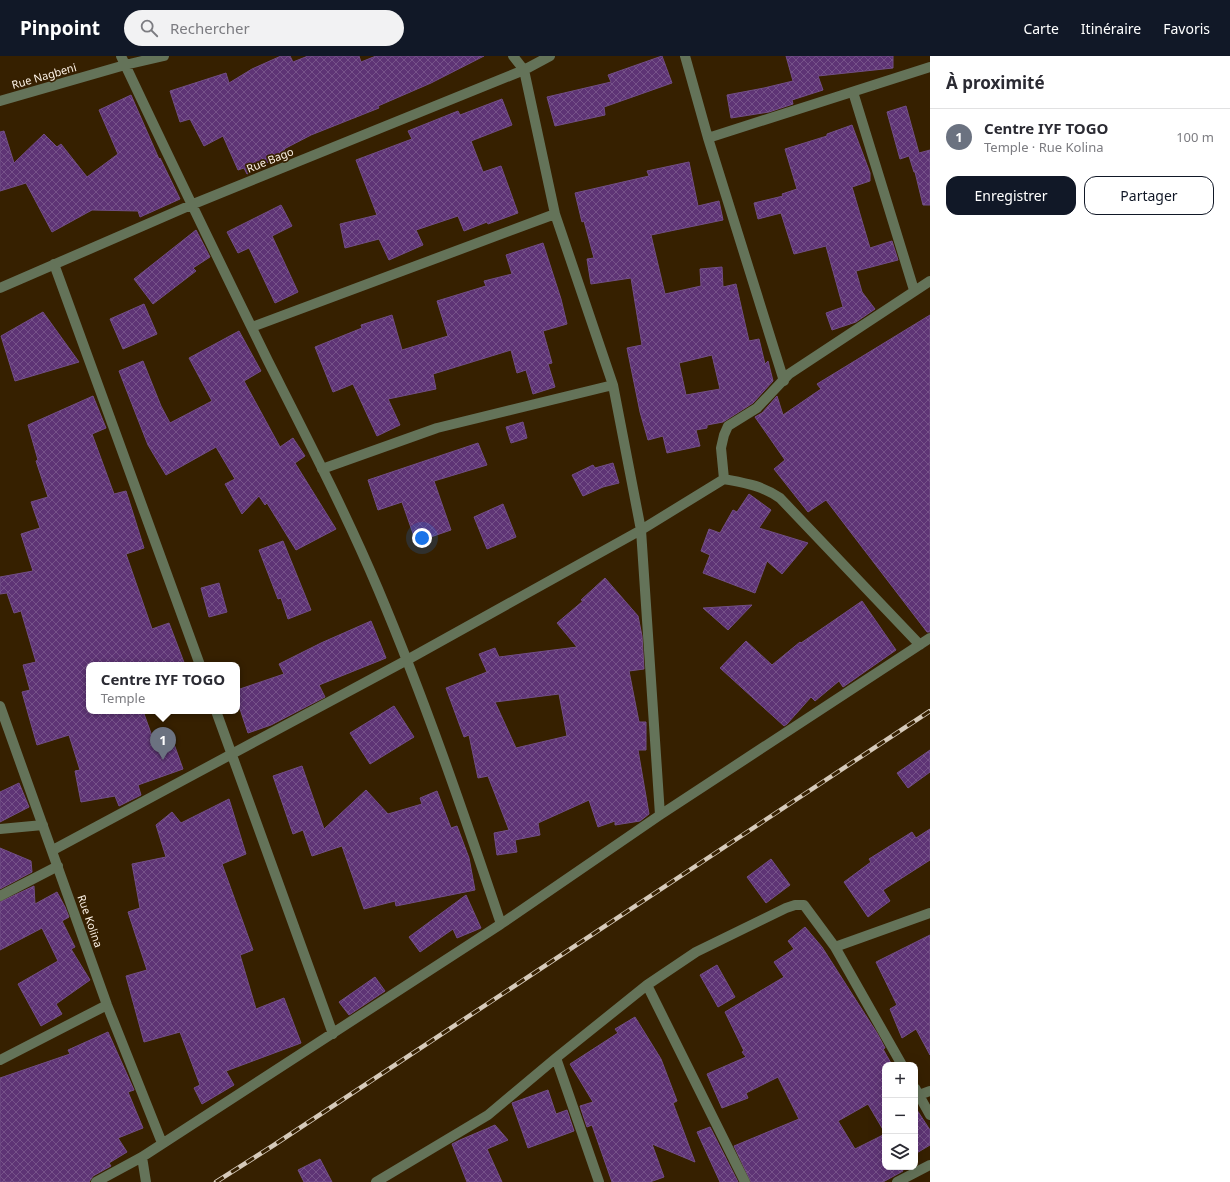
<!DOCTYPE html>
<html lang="fr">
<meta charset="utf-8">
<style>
body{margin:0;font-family:"Noto Sans",sans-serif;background:#f2f2f3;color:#2b2b33}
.controls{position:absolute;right:12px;bottom:12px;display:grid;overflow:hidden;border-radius:8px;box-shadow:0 4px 16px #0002}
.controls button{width:36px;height:36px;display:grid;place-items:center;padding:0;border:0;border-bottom:1px solid #e1e1e2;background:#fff;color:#2b2b33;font:20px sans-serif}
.you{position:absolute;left:422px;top:482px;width:14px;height:14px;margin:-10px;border:3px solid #fff;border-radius:50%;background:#1a73e8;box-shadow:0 0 0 6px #1a73e833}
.badge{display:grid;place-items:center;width:26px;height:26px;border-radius:50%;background:#111827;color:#fff;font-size:13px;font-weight:700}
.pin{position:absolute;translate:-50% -33px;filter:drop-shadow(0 1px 2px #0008)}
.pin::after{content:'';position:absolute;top:21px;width:14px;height:12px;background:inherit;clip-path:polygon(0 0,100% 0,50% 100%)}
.popup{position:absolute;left:86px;top:606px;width:154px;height:52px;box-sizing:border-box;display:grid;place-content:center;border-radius:8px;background:#fff;filter:drop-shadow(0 1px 3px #0005);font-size:13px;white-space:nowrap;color:#7c7c81}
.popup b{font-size:15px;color:#2b2b33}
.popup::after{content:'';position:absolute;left:50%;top:100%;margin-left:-8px;border:8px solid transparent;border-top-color:#fff}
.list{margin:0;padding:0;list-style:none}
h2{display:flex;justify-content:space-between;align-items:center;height:52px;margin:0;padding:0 16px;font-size:17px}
h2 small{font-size:13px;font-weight:400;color:#7c7c81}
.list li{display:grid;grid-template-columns:26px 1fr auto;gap:12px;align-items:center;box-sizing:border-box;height:56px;padding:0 16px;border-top:1px solid #e1e1e2}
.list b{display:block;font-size:15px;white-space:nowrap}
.list p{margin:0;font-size:13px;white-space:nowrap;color:#7c7c81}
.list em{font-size:13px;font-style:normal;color:#7c7c81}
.actions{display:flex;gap:8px;padding:12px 16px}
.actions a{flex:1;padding:9px 0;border:1px solid #111827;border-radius:12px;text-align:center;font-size:14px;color:#111827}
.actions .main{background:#111827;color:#fff}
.icon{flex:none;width:22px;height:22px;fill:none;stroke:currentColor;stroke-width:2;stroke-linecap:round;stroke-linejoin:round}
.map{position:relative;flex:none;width:930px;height:1126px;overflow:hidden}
header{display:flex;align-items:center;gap:24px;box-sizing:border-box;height:56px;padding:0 20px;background:#111827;color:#fff}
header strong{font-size:19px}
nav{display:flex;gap:22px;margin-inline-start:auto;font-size:14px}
.search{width:280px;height:36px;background:#f2f2f3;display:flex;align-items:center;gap:10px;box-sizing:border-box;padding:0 14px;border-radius:22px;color:#7c7c81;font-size:15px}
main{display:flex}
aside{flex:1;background:#fff}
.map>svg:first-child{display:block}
.building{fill:url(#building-cross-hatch);stroke:#714e85;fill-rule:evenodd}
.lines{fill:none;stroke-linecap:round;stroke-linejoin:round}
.minor{stroke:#647359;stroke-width:10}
.rail-casing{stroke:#d6caba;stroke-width:4.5}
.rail{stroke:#362000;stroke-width:3;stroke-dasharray:9;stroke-linecap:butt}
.labels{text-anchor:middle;stroke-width:3.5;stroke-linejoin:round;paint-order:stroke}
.street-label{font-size:11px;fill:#fcf2e6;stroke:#362000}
</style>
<header>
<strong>Pinpoint</strong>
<div class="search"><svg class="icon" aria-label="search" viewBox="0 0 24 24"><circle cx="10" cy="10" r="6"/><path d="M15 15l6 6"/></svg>Rechercher</div>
<nav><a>Carte</a><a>Itinéraire</a><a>Favoris</a></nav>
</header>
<main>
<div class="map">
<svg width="930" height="1126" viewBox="0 0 930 1126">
<defs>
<pattern id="building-cross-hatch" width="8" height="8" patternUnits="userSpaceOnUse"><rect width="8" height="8" fill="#5e3475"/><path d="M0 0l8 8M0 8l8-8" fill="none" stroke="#765289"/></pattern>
</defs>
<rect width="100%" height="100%" fill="#362000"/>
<path class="building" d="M281,0H290L293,6L308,0H359L361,6L376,0H484L431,27L378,50L379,52L311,79L284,93L286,96L247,118L244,112L238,114L223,80L204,90L190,63L180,66L170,35L226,17L229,27L252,13Z
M662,0L672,27L604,51L605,59L555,70L547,41L611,26L608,19Z
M786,0H893V12L818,20L823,34L792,44L793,48L769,56L731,62L727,39L764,32L793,25Z
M131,39L159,103L160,102L180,143L140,161L138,155L92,154L52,176L26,127L0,135V76L4,75L14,107L44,78L57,91L61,88L87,121L118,98L99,54Z
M502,43L512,69L471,85L483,116L501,110L518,157L488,168L487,166L464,175L458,160L416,174L423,189L389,204L379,183L345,192L340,168L377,159L356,104L412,83L408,75L458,55L460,59Z
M906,50L919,97L930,94V149H923L915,116H914L909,100L900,103L887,56Z
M852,69L870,117V125L852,131L870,192L892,185L898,204L856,215L862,236L875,253L856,266L832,274L826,257L843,251L826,190L794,198L781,157L758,163L754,147L783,140L782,138L797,133L785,93L827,80V78Z
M689,106L698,150L719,145L723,164L651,179L665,238L701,230L700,213L722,211L723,231L736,228L749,285L759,283L765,308L768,305L773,325L753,347L723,366L707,369V372L696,374L700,390L667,397L663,380L648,384L640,356L627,292L642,289L631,222L591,228L587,203L594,202L584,165L582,166L575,137L649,120L647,115ZM712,299L720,333L686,339L679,307Z
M281,149L292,170L272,180L298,236L275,247L249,192L238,197L227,176Z
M196,174L210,201L193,212L196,215L153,248L134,223Z
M543,187L561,243L567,268L543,275L552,307L548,308L555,331L533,338L526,314L517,317L511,294L433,318L436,333L388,343L400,369L377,380L353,328L333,336L315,291L362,272L361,269L392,259L402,294L448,280L437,245L486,230L484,225L512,218L506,199Z
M144,248L157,278L123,293L110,263Z
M43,256L79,306L15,325L1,280Z
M930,259V576H927L826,444L808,456L774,413L785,404L755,361L762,357L777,340L783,359L821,333L817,328Z
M239,275L261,315L244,325L280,391L293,382L305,400L295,407L336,473L296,494L267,447L265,449L259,440L242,458L225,428L235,423L216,391L166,419L148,389L119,315L143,305L161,350L170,367L212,345L189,302Z
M93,340L106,372L92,378L114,438L126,435L144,492L126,498L152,573L169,567L185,609H89V655H143L157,694L174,688L183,713L138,729L141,739L119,750L115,740L81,746L75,715L80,714L69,679L37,689L22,636L30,634L23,609L36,606L21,555L14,557L7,537L0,538V521L33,515L21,478L40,472L31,446L48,441L36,405L38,404L28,369Z
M523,366L527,382L511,387L506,371Z
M478,387L487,409L434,425L451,474L416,486L402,446L378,454L368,424Z
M613,407L619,427L603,431L583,440L572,419L593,409L595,412Z
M749,438L771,454L759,472L808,487L782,518L767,505L755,537L703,517L710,499L701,495L709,473L720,477L733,454L737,456Z
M503,448L516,481L487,493L474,461Z
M283,485L311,554L288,563L281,542L278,543L259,494Z
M605,522L638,560L642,580L644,613L629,615L639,666H646V694H638L649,758L640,765L615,769V765L598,771L589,744L538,767L540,779L515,784L517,796L497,799L494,777L509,774L488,720L478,722L469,679L464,681L446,632L487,616L479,598L495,592L499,601L577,591L557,567L583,545L581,544ZM559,638L567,680L516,692L495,646Z
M219,527L227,556L209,561L201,532Z
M862,545L896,594L843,631L839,625L815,645L811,641L787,668L784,670L720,612L746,585L772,609L800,586L801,587Z
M752,549L728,574L703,552Z
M371,565L386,602L319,629L325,641L271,669L248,677L237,644V634L284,618L279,608L321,587Z
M394,650L414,681L370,708L350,677Z
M930,694V716L908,732L897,717Z
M302,710L324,773L366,734L388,758L422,748L420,742L437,735L451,772L457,770L469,802L475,834L396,850L395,845L364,853L342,790L312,800L303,774L293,778L273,720Z
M19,727L29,751L0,766V736Z
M229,743L246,798L222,808L253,894L240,899L256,953L284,942L301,987L226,1015L234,1029L202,1048L194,1032L200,1029L180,976L144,986L126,920L147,914L128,856L140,852L132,808L166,801L156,769L172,756L181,767Z
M930,773V804L883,834L890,845L868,861L844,826L871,806L869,803L912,776L916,782Z
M0,792L31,805L32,816L0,833Z
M771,803L790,829L766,847L747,821Z
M34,830L35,848L57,836L65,851L69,861L62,865L75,891L71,893L90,924L56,948L62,958L41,970L18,928L58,905L42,872L0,894V846Z
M466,839L481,872L457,882L453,873L420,896L409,881Z
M805,871L822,891L877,977L885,992L883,993L892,1009H885V1077L868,1048L838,1065L855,1093L885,1078V1111H901L903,1115L883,1126H751L734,1090L799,1063L778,1021L746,1037L748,1042L722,1052L707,1018L746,1001L742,996L744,995L725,956L784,921L774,906L794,893L788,885Z
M930,879V999L916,973L902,982L890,953L897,949L876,906Z
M717,909L735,941L718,951L700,919Z
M375,921L385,935L349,959L339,946Z
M635,961L661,1003L677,1045L673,1047L695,1106L652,1088L664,1121L650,1126H612L592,1069L587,1071L580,1050L593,1046L570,1008L618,977L615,973Z
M108,976L134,1034L128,1036L143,1072L118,1082L127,1096L109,1107L111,1110L93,1120L89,1126H0V1022L70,998L68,994Z
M548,1034L556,1058L567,1054L574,1075L528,1092L512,1047Z
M915,1051L930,1074V1089L915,1098Z
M495,1069L508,1084L487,1093L502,1126H467L452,1088L460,1084Z
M710,1071L738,1126H720L697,1076Z
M320,1103L332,1126H304L298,1114Z"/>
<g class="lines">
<path class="minor" d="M121,0C169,102 218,203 268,305C306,380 345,455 378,533C424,642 463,755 501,868
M513,0L524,14L555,158L613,329L641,474L660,759
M685,0L708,82L784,325
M853,36L914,234
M0,45L125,9L164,0
M708,82L930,11
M54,208L200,609
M0,232L191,149L524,14L550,0
M252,271L555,158
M322,413L437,372L613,329
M724,423L721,392L724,379L728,370L757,352L789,318L930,225
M0,650L107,949L162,1087
M216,655L333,978
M0,773L43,769
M53,794L407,604L641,474L724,423C745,427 761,429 780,442L920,589
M0,840L58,810
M835,891L930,857
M647,929L745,1126
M556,1002L599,1126
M0,1004L107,949
M915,1032L930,1059
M919,1039L930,1035
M142,1101L146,1126
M96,1126L142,1101L501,868L660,759L930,582
M376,1126L488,1059L556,1002L647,929L696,896L786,852L795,849H804L835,891L902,1009
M897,1126L930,1109"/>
<g class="rail-casing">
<path id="rail" d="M216,1126L274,1089L930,655"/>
</g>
<use href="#rail" class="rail"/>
</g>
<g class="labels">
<g class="street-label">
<text transform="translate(44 20) rotate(-16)" y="4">Rue Nagbeni</text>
<text transform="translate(270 104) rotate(-22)" y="4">Rue Bago</text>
<text transform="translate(90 865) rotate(71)" y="4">Rue Kolina</text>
</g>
</g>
</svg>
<div class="controls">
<button>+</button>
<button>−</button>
<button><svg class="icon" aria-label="layers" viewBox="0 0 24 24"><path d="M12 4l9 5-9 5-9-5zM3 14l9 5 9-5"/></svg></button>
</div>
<div class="you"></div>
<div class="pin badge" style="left:163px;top:704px;background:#6b7280">1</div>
<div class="popup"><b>Centre IYF TOGO</b>Temple</div>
</div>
<aside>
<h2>À proximité<small></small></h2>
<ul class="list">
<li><span class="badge" style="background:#6b7280">1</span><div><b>Centre IYF TOGO</b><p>Temple · Rue Kolina</p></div><em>100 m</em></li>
</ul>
<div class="actions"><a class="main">Enregistrer</a><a>Partager</a></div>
</aside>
</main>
